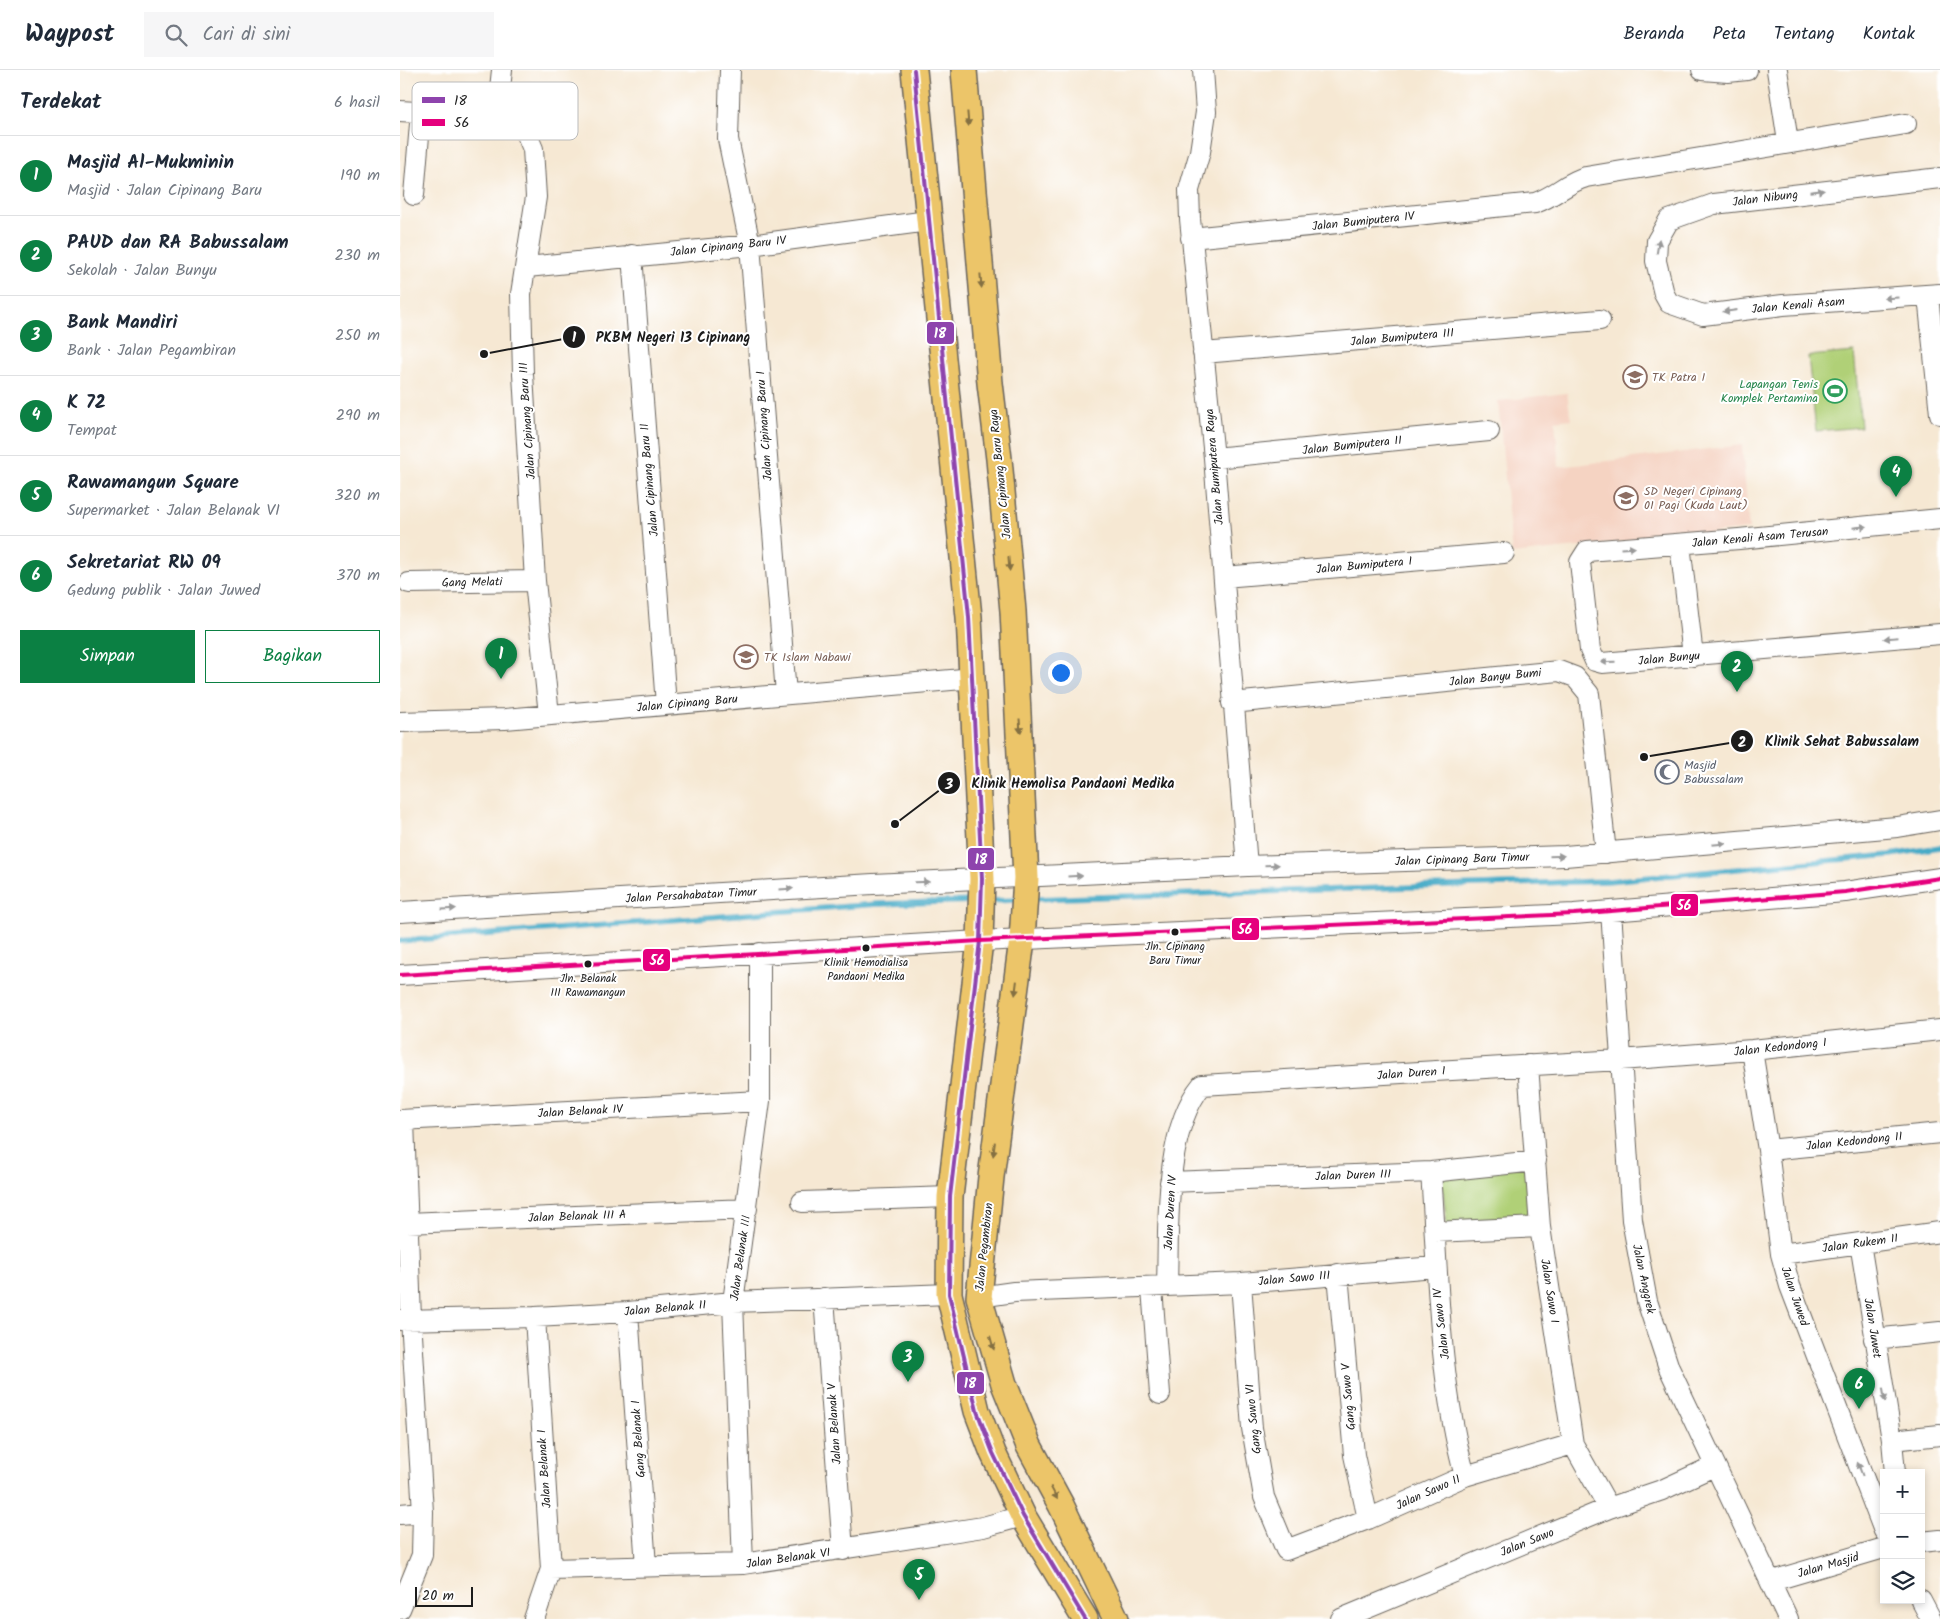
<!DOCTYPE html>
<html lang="id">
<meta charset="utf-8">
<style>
body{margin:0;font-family:Kalam,sans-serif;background:#f6f6f7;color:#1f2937}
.controls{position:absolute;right:15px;bottom:15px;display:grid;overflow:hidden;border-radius:0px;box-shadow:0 2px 8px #0003}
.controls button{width:45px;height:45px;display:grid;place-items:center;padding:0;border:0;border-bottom:1px solid #e0e1e3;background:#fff;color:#1f2937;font:25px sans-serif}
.scale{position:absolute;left:15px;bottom:12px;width:58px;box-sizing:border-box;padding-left:5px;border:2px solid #1c1c1c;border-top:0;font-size:14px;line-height:18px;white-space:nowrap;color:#1c1c1c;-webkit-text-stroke:4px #fff;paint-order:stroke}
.you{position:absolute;left:660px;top:602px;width:18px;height:18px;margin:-12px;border:4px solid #fff;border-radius:50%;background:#1a73e8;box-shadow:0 0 0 8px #1a73e833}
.badge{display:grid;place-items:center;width:32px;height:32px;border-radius:50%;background:#0b8043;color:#fff;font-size:16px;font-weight:700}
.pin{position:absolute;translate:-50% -41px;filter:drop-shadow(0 1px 2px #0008)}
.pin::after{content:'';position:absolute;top:26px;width:18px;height:15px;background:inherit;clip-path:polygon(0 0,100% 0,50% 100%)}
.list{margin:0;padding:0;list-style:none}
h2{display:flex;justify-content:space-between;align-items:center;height:65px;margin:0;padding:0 20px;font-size:21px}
h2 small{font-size:16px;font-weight:400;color:#747a83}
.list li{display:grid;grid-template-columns:32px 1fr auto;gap:15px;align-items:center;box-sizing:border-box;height:80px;padding:0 20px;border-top:1px solid #e0e1e3}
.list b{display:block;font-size:19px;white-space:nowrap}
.list p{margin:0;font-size:16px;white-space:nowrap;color:#747a83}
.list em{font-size:16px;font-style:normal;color:#747a83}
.actions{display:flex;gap:10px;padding:15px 20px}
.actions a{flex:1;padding:11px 0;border:1px solid #0b8043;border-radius:0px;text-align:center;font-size:18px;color:#0b8043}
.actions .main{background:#0b8043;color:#fff}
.icon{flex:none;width:28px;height:28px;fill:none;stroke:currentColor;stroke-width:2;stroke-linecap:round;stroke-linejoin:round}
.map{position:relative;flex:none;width:1540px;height:1549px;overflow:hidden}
header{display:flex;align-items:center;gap:30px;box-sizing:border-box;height:70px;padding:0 25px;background:#fff;border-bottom:1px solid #e0e1e3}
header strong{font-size:24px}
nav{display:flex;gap:28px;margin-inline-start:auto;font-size:18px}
.search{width:350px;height:45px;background:#f6f6f7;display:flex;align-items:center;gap:12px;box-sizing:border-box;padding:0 18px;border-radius:0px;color:#747a83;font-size:19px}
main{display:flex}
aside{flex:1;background:#fff}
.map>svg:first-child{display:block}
.built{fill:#f5d3c2}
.green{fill:#b0d077;stroke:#66764a}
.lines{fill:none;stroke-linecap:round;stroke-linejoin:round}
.stream{stroke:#47abc7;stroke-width:5.5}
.minor-casing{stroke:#68635c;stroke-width:22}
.major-casing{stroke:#68635c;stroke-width:28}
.minor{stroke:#fff;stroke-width:20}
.major{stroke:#ecc569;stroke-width:25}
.bus-1-casing{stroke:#fff;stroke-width:8}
.bus-2-casing{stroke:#fff;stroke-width:8}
.bus-1{stroke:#8e44ad;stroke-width:4}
.bus-2{stroke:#e5007d;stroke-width:4}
.oneway{fill:#847042}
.oneway2{fill:#999}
.bus-dot{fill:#1c1c1c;stroke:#fff;stroke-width:2}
.labels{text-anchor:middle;stroke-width:4;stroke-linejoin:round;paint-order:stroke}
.bus-label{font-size:11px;fill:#1c1c1c;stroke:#fff}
.street-label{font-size:12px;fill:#1c1c1c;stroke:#fff}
.education-label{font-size:12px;fill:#785e54;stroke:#fff;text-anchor:start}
.leisure-label{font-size:12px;fill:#27864d;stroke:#fff;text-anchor:end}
.worship-label{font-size:12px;fill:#5b616d;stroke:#fff;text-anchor:start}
.key{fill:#fff;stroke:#bbb;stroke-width:1}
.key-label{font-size:14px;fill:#1c1c1c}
.leader{fill:none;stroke:#1c1c1c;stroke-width:2}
.callout-dot{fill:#1c1c1c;stroke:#fff;stroke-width:2}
.mark-label{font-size:15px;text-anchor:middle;font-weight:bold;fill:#fff}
.callout-label{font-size:14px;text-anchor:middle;font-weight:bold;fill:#1c1c1c;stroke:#fff;stroke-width:4;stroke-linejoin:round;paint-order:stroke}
.line-badge{stroke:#fff;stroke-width:2}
.badge-label{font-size:14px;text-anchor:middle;font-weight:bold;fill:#fff}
</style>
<header>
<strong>Waypost</strong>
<div class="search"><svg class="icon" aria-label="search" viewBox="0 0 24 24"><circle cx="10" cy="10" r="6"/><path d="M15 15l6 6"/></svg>Cari di sini</div>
<nav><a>Beranda</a><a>Peta</a><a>Tentang</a><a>Kontak</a></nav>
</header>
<main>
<aside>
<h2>Terdekat<small>6 hasil</small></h2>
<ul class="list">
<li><span class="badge">1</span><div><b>Masjid Al-Mukminin</b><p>Masjid · Jalan Cipinang Baru</p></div><em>190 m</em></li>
<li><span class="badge">2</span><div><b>PAUD dan RA Babussalam</b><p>Sekolah · Jalan Bunyu</p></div><em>230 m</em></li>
<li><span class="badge">3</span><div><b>Bank Mandiri</b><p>Bank · Jalan Pegambiran</p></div><em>250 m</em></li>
<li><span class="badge">4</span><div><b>K 72</b><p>Tempat</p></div><em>290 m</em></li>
<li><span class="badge">5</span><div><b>Rawamangun Square</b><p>Supermarket · Jalan Belanak VI</p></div><em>320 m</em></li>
<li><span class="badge">6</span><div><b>Sekretariat RW 09</b><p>Gedung publik · Jalan Juwed</p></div><em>370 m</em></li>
</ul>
<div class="actions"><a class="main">Simpan</a><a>Bagikan</a></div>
</aside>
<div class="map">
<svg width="1540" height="1549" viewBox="0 0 1540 1549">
<rect width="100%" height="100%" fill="#fff"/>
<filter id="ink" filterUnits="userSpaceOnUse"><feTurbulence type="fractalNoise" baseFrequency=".02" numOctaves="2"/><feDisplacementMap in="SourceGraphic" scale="10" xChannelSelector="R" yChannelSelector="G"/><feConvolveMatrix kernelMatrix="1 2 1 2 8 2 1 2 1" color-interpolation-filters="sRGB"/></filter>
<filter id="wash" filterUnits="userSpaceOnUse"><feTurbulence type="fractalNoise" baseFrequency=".0096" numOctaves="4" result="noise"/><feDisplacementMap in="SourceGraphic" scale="20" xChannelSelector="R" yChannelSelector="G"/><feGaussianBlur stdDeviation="1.12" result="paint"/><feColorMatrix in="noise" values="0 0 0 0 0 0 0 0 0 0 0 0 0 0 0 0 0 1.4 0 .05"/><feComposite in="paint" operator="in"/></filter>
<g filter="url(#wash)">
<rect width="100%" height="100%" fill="#f6e8d3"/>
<path class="built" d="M1167,323L1171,349L1155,351L1159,397L1342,375L1349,459L1112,484L1098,331Z"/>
<path class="green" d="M1454,282L1461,357L1416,361L1408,286Z
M1126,1096L1133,1150L1047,1156L1041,1104Z"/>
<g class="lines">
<path class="stream" d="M632,829L1207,811L1490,785L1540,777
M587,831L617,830
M0,871L478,834L575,831"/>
</g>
</g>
<g filter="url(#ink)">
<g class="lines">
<g class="minor-casing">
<path id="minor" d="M330,0L328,69L350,175L386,624
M803,0L806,42L800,82L789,120L790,149L814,388L847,796
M1302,0L1328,2L1347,0
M1377,0L1388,72
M0,41L97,47L125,60L133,79L136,127L121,224L123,304L135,511L149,645
M97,47L102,0
M1540,108L1314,134L1269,150L1257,171L1256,191L1264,224L1269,233L1303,245L1383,235L1540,224
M14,125L21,42
M791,168L1135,133C1154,127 1167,112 1186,107L1506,54
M232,185L266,635
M127,197L350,175L528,151
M1528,226L1540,344
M803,283L1200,250
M814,388L1089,361
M1540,449L1339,469L1187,481L1180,492L1190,580L1195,591L1202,593L1540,564
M1280,474L1293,586
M824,507L1104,483
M9,513L135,511
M832,633L1159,601L1175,607L1189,624L1206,783
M0,652L105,649L574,608
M1211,841L1232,1150L1247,1231L1269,1298L1388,1549
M0,842L473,814L847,796L1165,786L1497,757L1540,750
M0,905L580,871L1174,844L1445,822L1540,808
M1352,980L1368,1080L1381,1184L1390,1216L1484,1461
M1128,995L1140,1157L1173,1374L1209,1438
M0,1050L360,1031
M1368,1080L1540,1063
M1031,1102C1038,1201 1038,1309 1065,1406
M770,1112L1031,1102L1136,1091
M402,1132L550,1127
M7,1153L347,1139
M1035,1162L1140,1157
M1460,1173L1492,1370L1495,1403
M1381,1184L1540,1162
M938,1204L954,1385L968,1449
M841,1213L852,1358L864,1427L886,1480L968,1449L1065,1406L1173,1374
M767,1216C769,1158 763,1062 802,1015L1220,990L1352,980L1540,960
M752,1218L760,1324
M579,1227L614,1222L841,1213L1035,1197
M424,1228L443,1480
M228,1242L246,1496
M0,1250L135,1247L228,1242L333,1232L549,1224
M1474,1269L1540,1262
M1492,1370L1540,1365
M0,1444L23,1442
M1521,1472L1540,1470
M343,1494L333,1232L360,1031V883
M151,1499L343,1494L583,1457L623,1446
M1372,1511L1484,1478
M1521,1530L1531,1549
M0,1539L22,1485L23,1442L11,1249L4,1050
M134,1549L151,1499L135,1247
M941,1549L1209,1438L1262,1420L1314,1396"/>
</g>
<g class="major-casing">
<path id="major" d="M514,0L569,547L582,809L580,871L550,1127L549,1224L577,1341L593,1383L623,1446L685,1549
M564,0L590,313L599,389L613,541L626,808L622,870L591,1107L579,1227L604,1314L629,1376L661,1435L716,1549"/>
</g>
<use href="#minor" class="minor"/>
<use href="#major" class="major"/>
<g class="bus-1-casing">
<path id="bus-1" d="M514,0L569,547L582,809L580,871L550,1127L549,1224L577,1341L593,1383L623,1446L685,1549"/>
</g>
<g class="bus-2-casing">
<path id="bus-2" d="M0,905L580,871L1174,844L1445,822L1540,808"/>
</g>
<use href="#bus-1" class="bus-1"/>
<use href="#bus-2" class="bus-2"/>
</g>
<defs><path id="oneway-solid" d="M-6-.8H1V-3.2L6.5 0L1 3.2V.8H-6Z" transform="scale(1.25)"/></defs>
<g class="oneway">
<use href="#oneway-solid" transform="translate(568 49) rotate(85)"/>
<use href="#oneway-solid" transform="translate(581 211) rotate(85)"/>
<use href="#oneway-solid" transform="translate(609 494) rotate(85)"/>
<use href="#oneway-solid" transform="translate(620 656) rotate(86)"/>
<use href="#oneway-solid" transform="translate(616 918) rotate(97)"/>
<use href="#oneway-solid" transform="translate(594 1079) rotate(97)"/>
<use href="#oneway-solid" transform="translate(592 1273) rotate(74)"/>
<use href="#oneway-solid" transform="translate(654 1423) rotate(62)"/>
</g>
<g class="oneway2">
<use href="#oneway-solid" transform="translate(1417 121) rotate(-6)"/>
<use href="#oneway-solid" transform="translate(1258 176) rotate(-81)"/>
<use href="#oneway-solid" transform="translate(1491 228) rotate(176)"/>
<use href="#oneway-solid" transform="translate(1330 241) rotate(173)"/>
<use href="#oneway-solid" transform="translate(1460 457) rotate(-6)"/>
<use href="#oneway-solid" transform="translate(1228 478) rotate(-4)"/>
<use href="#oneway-solid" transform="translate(1491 568) rotate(175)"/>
<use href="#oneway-solid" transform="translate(1208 592) rotate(179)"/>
<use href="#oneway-solid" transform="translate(1319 774) rotate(-5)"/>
<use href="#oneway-solid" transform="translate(1157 786) rotate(-2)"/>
<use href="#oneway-solid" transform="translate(872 795) rotate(-2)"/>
<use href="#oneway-solid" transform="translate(675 806) rotate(-3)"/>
<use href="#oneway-solid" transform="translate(522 812) rotate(-2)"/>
<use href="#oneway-solid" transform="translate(386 819) rotate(-3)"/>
<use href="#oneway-solid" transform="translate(49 839) rotate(-3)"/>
<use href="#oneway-solid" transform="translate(1484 1325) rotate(80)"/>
<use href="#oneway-solid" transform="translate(1460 1399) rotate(-111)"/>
</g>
</g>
<defs>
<g id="school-ring" transform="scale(1.25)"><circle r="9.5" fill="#fff" stroke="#8d6e63" stroke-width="1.5"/><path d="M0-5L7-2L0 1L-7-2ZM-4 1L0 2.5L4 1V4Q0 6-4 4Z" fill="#8d6e63"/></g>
<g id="stadium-ring" transform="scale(1.25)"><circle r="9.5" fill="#fff" stroke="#2e9e5b" stroke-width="1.5"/><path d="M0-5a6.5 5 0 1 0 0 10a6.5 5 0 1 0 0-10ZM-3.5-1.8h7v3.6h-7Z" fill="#2e9e5b"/></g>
<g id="mosque-ring" transform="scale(1.25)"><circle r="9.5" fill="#fff" stroke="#6b7280" stroke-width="1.5"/><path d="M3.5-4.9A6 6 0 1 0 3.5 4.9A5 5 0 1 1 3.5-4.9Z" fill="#6b7280"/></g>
</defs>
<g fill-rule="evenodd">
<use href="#school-ring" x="1235" y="307"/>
<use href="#stadium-ring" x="1435" y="321"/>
<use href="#school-ring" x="1226" y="428"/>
<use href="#school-ring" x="346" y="587"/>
<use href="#mosque-ring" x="1267" y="702"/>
</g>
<g class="bus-dot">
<circle cx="775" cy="862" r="4.5"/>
<circle cx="466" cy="878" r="4.5"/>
<circle cx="188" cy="894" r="4.5"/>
</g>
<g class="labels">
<g class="bus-label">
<text x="775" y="880">Jln. Cipinang<tspan x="775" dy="14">Baru Timur</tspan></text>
<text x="466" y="896">Klinik Hemodialisa<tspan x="466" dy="14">Pandaoni Medika</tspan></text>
<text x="188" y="912">Jln. Belanak<tspan x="188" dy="14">III Rawamangun</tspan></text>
</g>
<g class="street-label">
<text transform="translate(1365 128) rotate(-7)" y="4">Jalan Nibung</text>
<text transform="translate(963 151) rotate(-6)" y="4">Jalan Bumiputera IV</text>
<text transform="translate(328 176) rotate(-6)" y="4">Jalan Cipinang Baru IV</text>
<text transform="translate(1398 235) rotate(-5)" y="4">Jalan Kenali Asam</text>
<text transform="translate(1002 267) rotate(-5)" y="4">Jalan Bumiputera III</text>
<text transform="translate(127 351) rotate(-94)" y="4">Jalan Cipinang Baru III</text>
<text transform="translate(364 356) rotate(-94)" y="4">Jalan Cipinang Baru I</text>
<text transform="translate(952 375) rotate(-6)" y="4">Jalan Bumiputera II</text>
<text transform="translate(814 397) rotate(-95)" y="4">Jalan Bumiputera Raya</text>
<text transform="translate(600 404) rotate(-96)" y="4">Jalan Cipinang Baru Raya</text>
<text transform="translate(249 410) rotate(-95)" y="4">Jalan Cipinang Baru II</text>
<text transform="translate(1360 467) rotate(-5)" y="4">Jalan Kenali Asam Terusan</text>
<text transform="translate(964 495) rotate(-5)" y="4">Jalan Bumiputera I</text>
<text transform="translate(72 512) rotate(-1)" y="4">Gang Melati</text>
<text transform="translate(1269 588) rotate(-5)" y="4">Jalan Bunyu</text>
<text transform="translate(1095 607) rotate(-6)" y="4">Jalan Banyu Bumi</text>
<text transform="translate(287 633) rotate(-5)" y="4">Jalan Cipinang Baru</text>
<text transform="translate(1062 789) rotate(-2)" y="4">Jalan Cipinang Baru Timur</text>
<text transform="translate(291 825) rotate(-3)" y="4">Jalan Persahabatan Timur</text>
<text transform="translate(1380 977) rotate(-6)" y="4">Jalan Kedondong I</text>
<text transform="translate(1011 1003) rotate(-4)" y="4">Jalan Duren I</text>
<text transform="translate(180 1041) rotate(-3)" y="4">Jalan Belanak IV</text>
<text transform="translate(1454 1071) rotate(-6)" y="4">Jalan Kedondong II</text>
<text transform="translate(953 1105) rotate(-2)" y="4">Jalan Duren III</text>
<text transform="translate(770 1143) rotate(-87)" y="4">Jalan Duren IV</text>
<text transform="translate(177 1146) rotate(-2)" y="4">Jalan Belanak III A</text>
<text transform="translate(1460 1173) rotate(-8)" y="4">Jalan Rukem II</text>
<text transform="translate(584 1177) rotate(-84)" y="4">Jalan Pegambiran</text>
<text transform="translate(340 1188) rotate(-82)" y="4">Jalan Belanak III</text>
<text transform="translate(894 1208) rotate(-5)" y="4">Jalan Sawo III</text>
<text transform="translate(1244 1209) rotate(78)" y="4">Jalan Anggrek</text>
<text transform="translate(1150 1221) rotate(81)" y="4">Jalan Sawo I</text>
<text transform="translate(1395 1226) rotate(71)" y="4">Jalan Juwed</text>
<text transform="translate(265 1238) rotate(-5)" y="4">Jalan Belanak II</text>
<text transform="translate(1041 1254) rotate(-97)" y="4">Jalan Sawo IV</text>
<text transform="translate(1473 1258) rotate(81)" y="4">Jalan Juwet</text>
<text transform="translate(948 1327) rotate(-95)" y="4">Gang Sawo V</text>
<text transform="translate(853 1349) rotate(-96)" y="4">Gang Sawo VI</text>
<text transform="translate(434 1354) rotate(-94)" y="4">Jalan Belanak V</text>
<text transform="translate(238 1369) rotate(-94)" y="4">Gang Belanak I</text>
<text transform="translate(144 1399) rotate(-94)" y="4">Jalan Belanak I</text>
<text transform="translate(1028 1422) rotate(-24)" y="4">Jalan Sawo II</text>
<text transform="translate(1127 1472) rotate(-22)" y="4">Jalan Sawo</text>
<text transform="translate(388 1488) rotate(-8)" y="4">Jalan Belanak VI</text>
<text transform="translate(1428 1495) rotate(-16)" y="4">Jalan Masjid</text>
</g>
<g class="education-label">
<text x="1252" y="311">TK Patra I</text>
<text x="1244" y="425">SD Negeri Cipinang<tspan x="1244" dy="14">01 Pagi (Kuda Laut)</tspan></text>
<text x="364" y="591">TK Islam Nabawi</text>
</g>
<g class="leisure-label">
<text x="1418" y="318">Lapangan Tenis<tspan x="1418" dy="14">Komplek Pertamina</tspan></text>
</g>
<g class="worship-label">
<text x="1284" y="699">Masjid<tspan x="1284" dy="14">Babussalam</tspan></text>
</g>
</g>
<rect x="12" y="12" width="166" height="58" rx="8" class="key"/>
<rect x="22" y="27" width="23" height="6" fill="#8e44ad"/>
<rect x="22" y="49" width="23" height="7" fill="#e5007d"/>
<g class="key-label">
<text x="54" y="35">18</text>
<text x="54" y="57">56</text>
</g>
<path class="leader" d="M84 284L174 267M1244 687L1342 671M495 754L549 713"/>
<g class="callout-dot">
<circle cx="84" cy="284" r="5"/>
<circle cx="1244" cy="687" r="5"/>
<circle cx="495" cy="754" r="5"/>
<circle cx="174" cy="267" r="12"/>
<circle cx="1342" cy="671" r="12"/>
<circle cx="549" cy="713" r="12"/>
</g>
<g class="mark-label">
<text x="174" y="272">1</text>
<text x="1342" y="677">2</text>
<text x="549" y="719">3</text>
</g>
<g class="callout-label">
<text x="273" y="272">PKBM Negeri 13 Cipinang</text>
<text x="1442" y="676">Klinik Sehat Babussalam</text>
<text x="673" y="718">Klinik Hemolisa Pandaoni Medika</text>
</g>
<g class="line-badge">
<rect x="526" y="251" width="29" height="24" rx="5" fill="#8e44ad"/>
<rect x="567" y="777" width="28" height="24" rx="5" fill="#8e44ad"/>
<rect x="1270" y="823" width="29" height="24" rx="5" fill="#e5007d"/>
<rect x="831" y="847" width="29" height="24" rx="5" fill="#e5007d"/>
<rect x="242" y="878" width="29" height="24" rx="5" fill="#e5007d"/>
<rect x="556" y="1301" width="29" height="24" rx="5" fill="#8e44ad"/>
</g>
<g class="badge-label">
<text x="540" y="268">18</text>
<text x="581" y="794">18</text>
<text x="1284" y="840">56</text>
<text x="845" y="864">56</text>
<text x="257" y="895">56</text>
<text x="570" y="1318">18</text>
</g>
</svg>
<div class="controls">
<button>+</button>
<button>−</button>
<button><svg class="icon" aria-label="layers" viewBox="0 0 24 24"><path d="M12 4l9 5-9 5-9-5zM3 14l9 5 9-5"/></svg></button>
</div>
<div class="scale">20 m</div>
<div class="you"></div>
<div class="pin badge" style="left:101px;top:609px">1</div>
<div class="pin badge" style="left:1337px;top:622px">2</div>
<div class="pin badge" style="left:508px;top:1312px">3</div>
<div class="pin badge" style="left:1496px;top:427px">4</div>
<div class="pin badge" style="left:519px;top:1530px">5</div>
<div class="pin badge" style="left:1459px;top:1339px">6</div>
</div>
</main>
